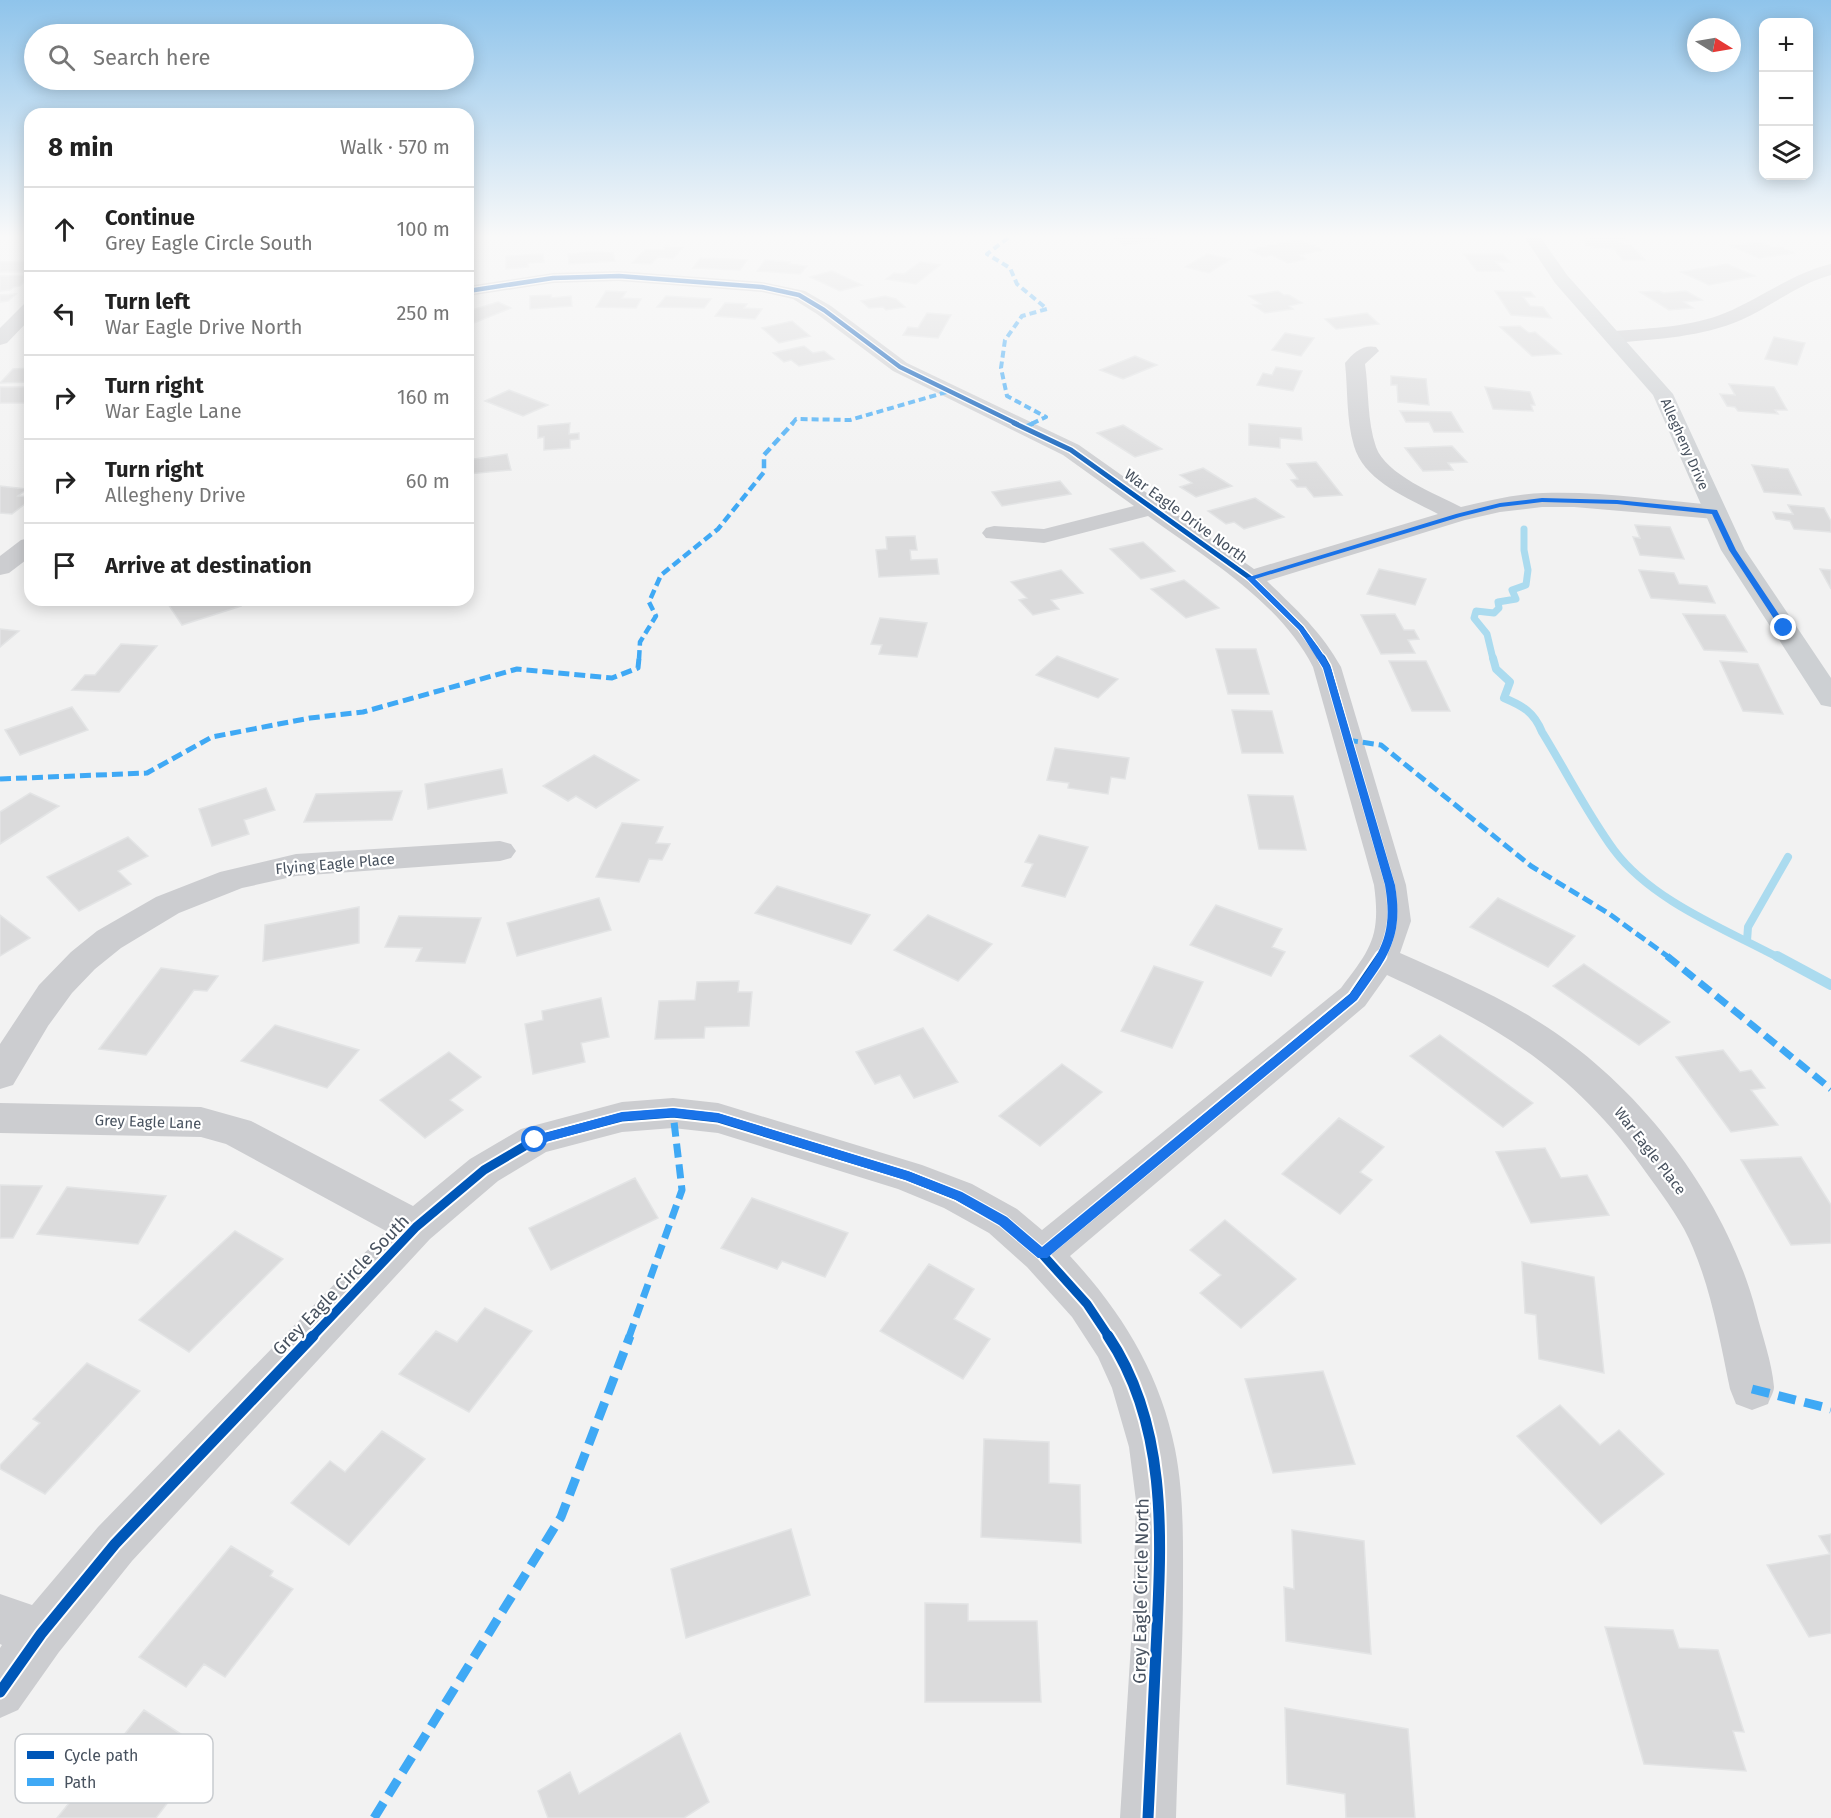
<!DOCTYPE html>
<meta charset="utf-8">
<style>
body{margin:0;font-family:"Fira Sans",sans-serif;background:#f2f2f2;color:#222}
.controls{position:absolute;right:18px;top:18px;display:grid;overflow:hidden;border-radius:12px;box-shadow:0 3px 15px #0003}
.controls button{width:54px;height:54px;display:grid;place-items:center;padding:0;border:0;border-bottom:2px solid #e0e0e0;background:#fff;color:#222;font:30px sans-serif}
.compass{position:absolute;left:1687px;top:18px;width:54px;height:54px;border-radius:50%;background:#fff;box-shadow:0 3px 15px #0003;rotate:101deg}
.stop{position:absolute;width:18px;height:18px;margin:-14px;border:4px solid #1a73e8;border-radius:50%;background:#fff}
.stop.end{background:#1a73e8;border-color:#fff;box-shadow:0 2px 6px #0008}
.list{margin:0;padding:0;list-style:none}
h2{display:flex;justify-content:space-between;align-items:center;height:78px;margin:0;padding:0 24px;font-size:26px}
h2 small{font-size:20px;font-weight:400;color:#767676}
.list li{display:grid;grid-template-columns:39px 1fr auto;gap:18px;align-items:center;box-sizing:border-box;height:84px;padding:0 24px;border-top:2px solid #e0e0e0}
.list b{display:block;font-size:22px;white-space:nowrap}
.list p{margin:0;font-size:20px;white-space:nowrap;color:#767676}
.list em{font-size:20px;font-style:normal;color:#767676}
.icon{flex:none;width:33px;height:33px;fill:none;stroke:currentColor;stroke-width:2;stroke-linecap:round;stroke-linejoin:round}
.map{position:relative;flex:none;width:1831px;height:1818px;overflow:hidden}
.search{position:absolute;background:#fff;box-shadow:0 3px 15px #0003;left:24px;top:24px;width:450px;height:66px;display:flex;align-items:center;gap:15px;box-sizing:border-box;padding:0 21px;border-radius:33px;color:#767676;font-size:22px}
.panel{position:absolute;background:#fff;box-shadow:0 3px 15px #0003;left:24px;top:108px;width:450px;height:498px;border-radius:18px}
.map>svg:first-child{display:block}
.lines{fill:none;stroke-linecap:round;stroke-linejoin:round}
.stream-far2{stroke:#abdbef;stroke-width:7}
.stream-far1{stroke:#abdbef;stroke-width:8}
.stream{stroke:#abdbef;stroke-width:10}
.building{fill:#dbdbdc;stroke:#e3e4e5;stroke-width:1.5}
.street{fill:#cccdd0;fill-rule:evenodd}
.secondary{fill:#cdd0d3;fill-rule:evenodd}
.quiet-far4{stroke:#3fa9f5;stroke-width:4;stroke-dasharray:7 4;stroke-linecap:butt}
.quiet-far3{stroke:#3fa9f5;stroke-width:4.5;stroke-dasharray:9 4.5;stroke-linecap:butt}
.quiet-far2{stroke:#3fa9f5;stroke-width:5;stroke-dasharray:11 5;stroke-linecap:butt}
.quiet-far1{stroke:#3fa9f5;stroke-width:7;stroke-dasharray:14 7;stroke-linecap:butt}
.quiet{stroke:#3fa9f5;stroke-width:9;stroke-dasharray:18 9;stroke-linecap:butt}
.cycleway-far4-casing{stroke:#fff;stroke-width:7}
.cycleway-far3-casing{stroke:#fff;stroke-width:8}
.cycleway-far2-casing{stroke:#fff;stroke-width:10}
.cycleway-far1-casing{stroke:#fff;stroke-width:13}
.cycleway-casing{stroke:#fff;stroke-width:15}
.cycleway-far4{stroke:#0057b8;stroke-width:4.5}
.cycleway-far3{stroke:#0057b8;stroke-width:5}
.cycleway-far2{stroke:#0057b8;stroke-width:7}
.cycleway-far1{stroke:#0057b8;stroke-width:9}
.cycleway{stroke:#0057b8;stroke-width:11}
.route{fill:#1a73e8}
.labels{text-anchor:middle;stroke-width:4.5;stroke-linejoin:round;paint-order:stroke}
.far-street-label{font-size:14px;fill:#48525f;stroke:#fff}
.street-label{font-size:15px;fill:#48525f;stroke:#fff}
.near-street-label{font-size:18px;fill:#48525f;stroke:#fff}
.key{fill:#fff;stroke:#c8cbcf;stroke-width:1.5}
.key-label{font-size:16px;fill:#48525f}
</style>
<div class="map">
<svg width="1831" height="1818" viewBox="0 0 1831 1818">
<rect width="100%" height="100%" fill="#f2f2f2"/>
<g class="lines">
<path class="stream-far2" d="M1493,659L1487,634L1474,618L1476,611L1494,613L1499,608L1498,602L1516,599L1512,590L1526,585L1528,570L1524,550V529"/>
<path class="stream-far1" d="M1493,658L1496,669L1510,682L1504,698C1523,706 1534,712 1542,732C1566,771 1587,813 1614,850C1652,901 1725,929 1779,958
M1747,941L1748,927L1788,857"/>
<path class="stream" d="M1777,956L1831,985"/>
</g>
<path class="building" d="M1114,238H1156L1159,240L1124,245Z
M1587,238H1625L1627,241L1619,240L1622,244L1631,245L1645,260H1623L1614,249L1587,246L1583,240H1589Z
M1299,239L1323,250L1299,255L1306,259L1288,263L1272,255L1264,257L1250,250Z
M1760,242L1773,247L1779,246L1794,253L1759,258L1731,246Z
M666,246L683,248L673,258L658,257L651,264L632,263L646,249L663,250Z
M592,252L613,253L615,261L569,264L568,254Z
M543,254L544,262L528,263V267L506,269V256Z
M1207,254L1231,259L1209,273L1185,267Z
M1464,254H1503L1510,262H1496L1504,271H1477Z
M700,258L747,260L740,270L693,268Z
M765,260L790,262L789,264L807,266L800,274L757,271Z
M30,261V272H0V262Z
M920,262L940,265L916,284L886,279L894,273L904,274Z
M1727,264L1755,276L1709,285L1681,272Z
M832,271L862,285L840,291L810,277Z
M30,275L20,286L14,287L10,290L0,291V276Z
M606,291L626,292L622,298L641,299L636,308L596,307Z
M1278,291L1284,295H1289L1302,303L1289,306L1293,309L1265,313L1253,305L1261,304L1249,296Z
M1495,291L1531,292L1535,297H1523L1530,306L1543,307L1551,318L1511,315Z
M1659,291L1663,293L1686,291L1702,300L1684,302L1693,308L1669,310L1640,292Z
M16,294L8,301L0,302V295Z
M551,295V298L571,296L572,306L530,309V296Z
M666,296L711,299L704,308L657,307Z
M885,296L896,299L905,307L886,310L883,307L869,308L861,301Z
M498,302L511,308L474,323L468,320V311Z
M725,303L747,304L744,308L762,309L755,319L715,316Z
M927,313L951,315L938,338L903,335L908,327L918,328Z
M1367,313L1379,324L1336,329L1325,319Z
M792,321L810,336L779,343L762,328Z
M1520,326L1529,333L1535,332L1561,354L1532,356L1500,327Z
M1285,333L1314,338L1301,356L1272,350Z
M1774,337L1805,343L1797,365L1765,359Z
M804,346L813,353L824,351L834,359L799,366L791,360L784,362L773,353Z
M1135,356L1157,365L1123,379L1100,370Z
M1276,367L1302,371L1293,391L1257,385L1263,373L1272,375Z
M30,368V382L0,383L13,369Z
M1391,376L1426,379L1429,405L1398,402L1397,385H1391Z
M1729,384L1774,387L1787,410H1775L1778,414L1738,411L1735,407L1727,406L1720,394L1735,395Z
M0,387H30V403H0Z
M1485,387L1530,392L1535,405H1531L1533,411L1493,409Z
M509,390L548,405L523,416L485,401Z
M1400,411L1451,412L1463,432H1434L1429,422H1406Z
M570,423L569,434L579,433V439L570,440V448L544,450V437L538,438V426Z
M1249,424L1301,428L1302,440L1280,438V448L1249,445Z
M1123,425L1162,449L1135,457L1097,433Z
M1452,446L1467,462L1448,463L1453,470L1423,471L1405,448Z
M507,454L511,470L468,474V460Z
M1316,462L1342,495L1314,497L1306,487H1297L1291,480L1298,479L1287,464Z
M1752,465L1788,469L1801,495L1764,492Z
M1203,468L1232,486L1196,497L1180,487L1192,483L1180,475Z
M1060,481L1071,494L1002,506L992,492Z
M0,486L27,489L18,496L30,497V500L12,514L0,513Z
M1255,498L1284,517L1244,529L1234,522L1226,524L1208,511Z
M1788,505L1824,508L1831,521V532L1794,529L1790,521L1776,519L1773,512L1793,514Z
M1635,525L1670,527L1684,559L1640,555L1633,537L1640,538Z
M915,536L917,550H910L911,560L937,559L939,574L879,577L876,550L887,549L886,537Z
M1143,542L1175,571L1141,579L1110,549Z
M1379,569L1426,579L1415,605L1367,594Z
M1820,569L1831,570V589Z
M1061,570L1083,593L1051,600L1059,609L1033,615L1019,600L1027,598L1011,582Z
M1639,570L1674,573L1679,584L1707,586L1715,603L1651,598Z
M1184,580L1219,608L1186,618L1151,589Z
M181,600H237L241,606L182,625L168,604Z
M1395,614L1404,630H1414L1419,639L1408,640L1415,653L1381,654L1361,615Z
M1683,614L1725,615L1747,652L1704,650Z
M880,618L927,623L917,657L879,654L882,645L871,644Z
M0,629L19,631L0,647Z
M121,644L157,646L119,692L72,690L85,675H95Z
M1216,649H1256L1269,694H1228Z
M1057,656L1118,679L1098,698L1036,675Z
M1389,661H1426L1450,711H1412Z
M1720,661L1758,664L1783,714L1743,711Z
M72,707L88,730L20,755L5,730Z
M1232,710L1272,711L1283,753H1242Z
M1055,748L1129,758L1125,779L1111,777L1108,794L1068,788L1069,783L1047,780Z
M594,755L639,780L596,808L576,796L568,801L543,786Z
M502,769L507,793L428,809L425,784Z
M266,788L275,810L244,820L249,834L212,846L199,809Z
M402,791L392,820L304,822L316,794Z
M30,793L59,806L0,844V812Z
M1248,795L1293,796L1306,850L1259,849Z
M622,823L663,827L656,843L670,844L662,860L649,859L639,882L596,877Z
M1039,835L1088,847L1065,897L1022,886L1033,864L1025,862Z
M128,837L148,856L118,871L131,884L79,911L47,877Z
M777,886L870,915L851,944L755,913Z
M599,898L611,930L517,956L507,923Z
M1498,898L1575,936L1548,967L1470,927Z
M1216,905L1282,929L1272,947L1285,952L1271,976L1190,945Z
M359,907V943L263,961L265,925Z
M0,915L30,938L0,956Z
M928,915L992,944L958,981L894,950Z
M399,916L481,918L465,963L416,961L422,948L385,947Z
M1584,964L1670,1022L1639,1045L1553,986Z
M1154,966L1203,982L1172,1048L1121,1031Z
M161,968L218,976L207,991L194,990L146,1055L99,1049Z
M739,981L738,992H752L749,1026L705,1027L704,1038L655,1039L659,1001L695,1000L697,982Z
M601,998L609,1037L581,1043L585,1062L533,1074L525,1024L543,1020L542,1011Z
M275,1025L359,1050L327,1088L241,1061Z
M923,1028L958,1082L914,1098L900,1075L875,1084L856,1052Z
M1440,1035L1533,1103L1503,1127L1410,1056Z
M1723,1050L1740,1072L1751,1070L1765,1088L1751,1090L1778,1125L1731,1132L1676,1057Z
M449,1052L481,1077L450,1100L463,1110L425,1138L380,1100Z
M1062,1064L1102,1092L1040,1146L999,1116Z
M1339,1118L1384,1147L1360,1172L1372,1180L1340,1214L1282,1174Z
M1545,1148L1561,1178L1587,1175L1609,1215L1531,1223L1496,1152Z
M1801,1157L1831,1205V1243L1791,1245L1741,1160Z
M635,1178L658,1218L551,1270L529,1228Z
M0,1185L42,1186L13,1238H0Z
M67,1187L166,1196L138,1244L37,1234Z
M752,1198L848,1233L825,1277L782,1261L777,1269L721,1248Z
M1225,1220L1296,1279L1241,1328L1200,1293L1221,1275L1190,1250Z
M235,1231L283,1259L189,1352L139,1320Z
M1522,1262L1594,1277L1604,1373L1539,1359L1536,1315L1525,1313Z
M929,1264L974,1289L954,1319L990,1339L963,1379L880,1331Z
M485,1308L532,1331L469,1412L399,1374L436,1331L457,1342Z
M87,1363L140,1391L45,1494L0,1469V1465L40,1423L33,1419Z
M1323,1371L1355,1464L1273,1473L1245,1379Z
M1560,1405L1600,1445L1619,1430L1664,1474L1601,1524L1517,1436Z
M382,1431L425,1459L349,1545L291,1503L330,1461L345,1472Z
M984,1439L1049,1442V1483L1080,1485L1081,1543L981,1537Z
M791,1529L810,1595L686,1638L671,1569Z
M1292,1530L1364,1541L1371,1654L1286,1641L1284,1587L1294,1589Z
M1831,1534V1633L1809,1637L1767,1565L1830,1554L1819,1536Z
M231,1546L273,1571L270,1576L293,1589L225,1677L204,1664L186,1687L139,1657Z
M925,1603L968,1604V1621H1037L1041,1702H925Z
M1605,1627L1673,1630L1679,1648L1718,1650L1744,1732L1733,1731L1746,1771L1644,1764Z
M1285,1708L1408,1729L1415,1818H1346L1345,1794L1287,1784Z
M144,1710L207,1751L156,1818H57Z
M680,1733L709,1802L684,1818H548L538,1791L570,1772L579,1794Z"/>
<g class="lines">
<path class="street" d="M1831,264V275C1798,284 1772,306 1741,320C1702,337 1657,339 1615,343L1608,341L1605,337L1608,333L1615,331C1652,328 1691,327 1725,313C1762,298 1792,273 1831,264Z
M619,271L762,282L805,291L831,306L907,363L1079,445L1254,569L1438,514C1408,498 1364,481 1354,446C1346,419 1348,390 1345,363C1353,353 1363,344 1376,347L1379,351L1365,364C1369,391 1367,421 1376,447C1386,475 1436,494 1461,507C1488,501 1515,494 1543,493C1600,491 1658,500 1715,505L1723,507L1727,512L1723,517L1715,519L1574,507H1542L1500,512L1465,520L1267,581C1295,608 1322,632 1341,667L1406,885L1411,921L1400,953C1447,974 1495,994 1539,1022C1639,1084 1726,1197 1756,1311C1762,1335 1772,1362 1774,1387C1774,1392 1770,1398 1768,1404L1752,1410L1736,1404L1730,1389C1720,1341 1712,1293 1693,1248C1683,1223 1666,1200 1650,1178C1576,1072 1502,1028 1387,975L1365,1006L1070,1256C1121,1311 1160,1373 1175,1449C1184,1495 1183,1539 1183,1585C1183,1663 1178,1741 1176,1818H1120L1133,1612L1136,1501L1129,1447L1112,1388L1098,1357L1072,1317L1027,1267L989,1233L944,1208L898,1189L718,1133L673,1128L622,1132L546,1152L498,1181L430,1239L132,1561L59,1652L18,1710L0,1718V1648L2,1645L0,1644V1594L32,1605L98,1527L386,1231L226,1144L201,1137L0,1133V1103L201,1107L251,1121L413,1206L470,1159L521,1129L622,1102L673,1098L718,1103L922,1165L972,1184L1017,1209L1042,1230L1341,988C1371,949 1381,936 1374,885L1313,667C1280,602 1206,558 1148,516L1044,543L986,538L982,533L986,528L994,526L1044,529L1134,506L1063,455L893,371L817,314L793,299L762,292L619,281L553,283L468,296V286L553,273Z
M30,302V319L7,343L0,345V328L24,304Z
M30,538V557L9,573L0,575V556L21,540Z
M500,841L511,844L516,851L511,858L500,861L296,876L242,888L179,913L121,948L95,969L72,993L48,1026L13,1085L0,1089V1044L39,985L71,952L97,931L156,897L220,872L296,854Z"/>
<path class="secondary" d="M1525,238H1541L1567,275L1673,394L1745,550L1831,678V707L1821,705L1721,550L1653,395L1555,283Z"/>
<path class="quiet-far4" d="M1008,238L987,254L1010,268L1017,284L1047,309L1022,316L1005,340L1001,368L1007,396L1046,417L1031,424
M792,424L796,419L850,420L950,391"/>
<path class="quiet-far3" d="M1025,427L1034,423
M639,659L640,642L656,616L649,602L661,575L718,529L764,472V455L793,423"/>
<path class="quiet-far2" d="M1347,740L1381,745L1531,866L1608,913L1670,958
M0,779L147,773L212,737L310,718L363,712L517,669L612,678L638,668L639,658"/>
<path class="quiet-far1" d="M1667,956L1831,1089
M629,1337L682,1190L673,1113"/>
<path class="quiet" d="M1752,1389L1831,1409
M374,1818L561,1517L630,1336"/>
<g class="cycleway-far4-casing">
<path id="cycleway-far4" d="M468,291L553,278L619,276L762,287L799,295L824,310L900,367L1017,424"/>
</g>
<g class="cycleway-far3-casing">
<path id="cycleway-far3" d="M1014,423L1071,450L1250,578L1301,628L1323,659"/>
</g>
<g class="cycleway-far2-casing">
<path id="cycleway-far2" d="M1322,658L1327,667L1390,885C1394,913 1394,933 1380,958"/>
</g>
<g class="cycleway-far1-casing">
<path id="cycleway-far1" d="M1042,1254L1353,997L1381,956
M312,1337L416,1227L484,1170L535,1140L622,1117L673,1113L718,1118L908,1176L958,1196L1003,1221L1042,1254L1087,1304L1109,1337"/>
</g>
<g class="cycleway-casing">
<path id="cycleway" d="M1108,1336C1170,1428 1161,1544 1156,1650C1153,1706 1151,1762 1148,1818
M0,1692L41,1634L115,1544L313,1336"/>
</g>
<use href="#cycleway-far4" class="cycleway-far4"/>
<use href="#cycleway-far3" class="cycleway-far3"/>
<use href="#cycleway-far2" class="cycleway-far2"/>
<use href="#cycleway-far1" class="cycleway-far1"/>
<use href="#cycleway" class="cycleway"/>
</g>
<linearGradient id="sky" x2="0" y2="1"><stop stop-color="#8fc4eb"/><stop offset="0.48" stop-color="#f9f9f9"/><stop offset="1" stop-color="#f9f9f9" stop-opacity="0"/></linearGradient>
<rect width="1831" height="493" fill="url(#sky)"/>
<path class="route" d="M1542,498L1617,500L1717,510L1736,550L1788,628L1784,630L1780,628L1729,550L1712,514L1617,504L1542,502L1500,507L1460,517L1255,579C1284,607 1312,632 1331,668L1395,885C1404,939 1387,958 1357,1000L1047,1258H1038L999,1225L954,1199L905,1180L718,1122L673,1117L622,1121L535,1145L531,1143V1137L622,1112L673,1108L718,1113L908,1171L962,1192L1007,1217L1042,1247L1350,994C1379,954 1394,937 1385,885L1323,668L1299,630L1246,578L1456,514L1500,503Z"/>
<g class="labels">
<g class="far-street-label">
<text transform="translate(1685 444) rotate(66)" y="5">Allegheny Drive</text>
</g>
<g class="street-label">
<text transform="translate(1186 516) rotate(36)" y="5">War Eagle Drive North</text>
<text transform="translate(335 864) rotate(-5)" y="5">Flying Eagle Place</text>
<text transform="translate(148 1122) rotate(2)" y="5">Grey Eagle Lane</text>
<text transform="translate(1650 1151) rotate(52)" y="5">War Eagle Place</text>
</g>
<g class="near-street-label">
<text transform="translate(341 1285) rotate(-46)" y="6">Grey Eagle Circle South</text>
<text transform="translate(1141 1591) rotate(-89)" y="6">Grey Eagle Circle North</text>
</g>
</g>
<rect x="15" y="1734" width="198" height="69" rx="9" class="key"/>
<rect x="27" y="1751" width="27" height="8" fill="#0057b8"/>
<rect x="27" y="1778" width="27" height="8" fill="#3fa9f5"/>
<g class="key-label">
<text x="64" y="1761">Cycle path</text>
<text x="64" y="1788">Path</text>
</g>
</svg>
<div class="controls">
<button>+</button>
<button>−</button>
<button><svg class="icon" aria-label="layers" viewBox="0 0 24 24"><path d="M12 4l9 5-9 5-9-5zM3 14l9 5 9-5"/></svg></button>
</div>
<svg class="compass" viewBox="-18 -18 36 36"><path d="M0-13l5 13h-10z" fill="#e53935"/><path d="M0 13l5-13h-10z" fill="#767676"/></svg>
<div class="stop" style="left:535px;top:1140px"></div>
<div class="stop end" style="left:1784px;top:628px"></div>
<div class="search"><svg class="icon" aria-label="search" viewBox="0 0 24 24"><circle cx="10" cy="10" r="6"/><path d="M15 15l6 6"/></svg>Search here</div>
<section class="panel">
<h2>8 min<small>Walk · 570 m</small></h2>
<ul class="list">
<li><svg class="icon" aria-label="ahead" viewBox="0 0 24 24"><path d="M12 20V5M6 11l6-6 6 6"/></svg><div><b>Continue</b><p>Grey Eagle Circle South</p></div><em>100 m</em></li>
<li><svg class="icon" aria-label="left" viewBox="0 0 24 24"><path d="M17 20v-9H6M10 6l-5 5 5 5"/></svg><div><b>Turn left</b><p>War Eagle Drive North</p></div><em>250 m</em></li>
<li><svg class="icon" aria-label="right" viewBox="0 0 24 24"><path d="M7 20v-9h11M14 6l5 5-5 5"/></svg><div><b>Turn right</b><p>War Eagle Lane</p></div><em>160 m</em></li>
<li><svg class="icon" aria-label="right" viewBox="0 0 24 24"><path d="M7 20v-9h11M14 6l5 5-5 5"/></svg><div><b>Turn right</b><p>Allegheny Drive</p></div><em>60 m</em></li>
<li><svg class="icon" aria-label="arrive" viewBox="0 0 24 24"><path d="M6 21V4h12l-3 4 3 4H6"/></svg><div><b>Arrive at destination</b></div></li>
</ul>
</section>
</div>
